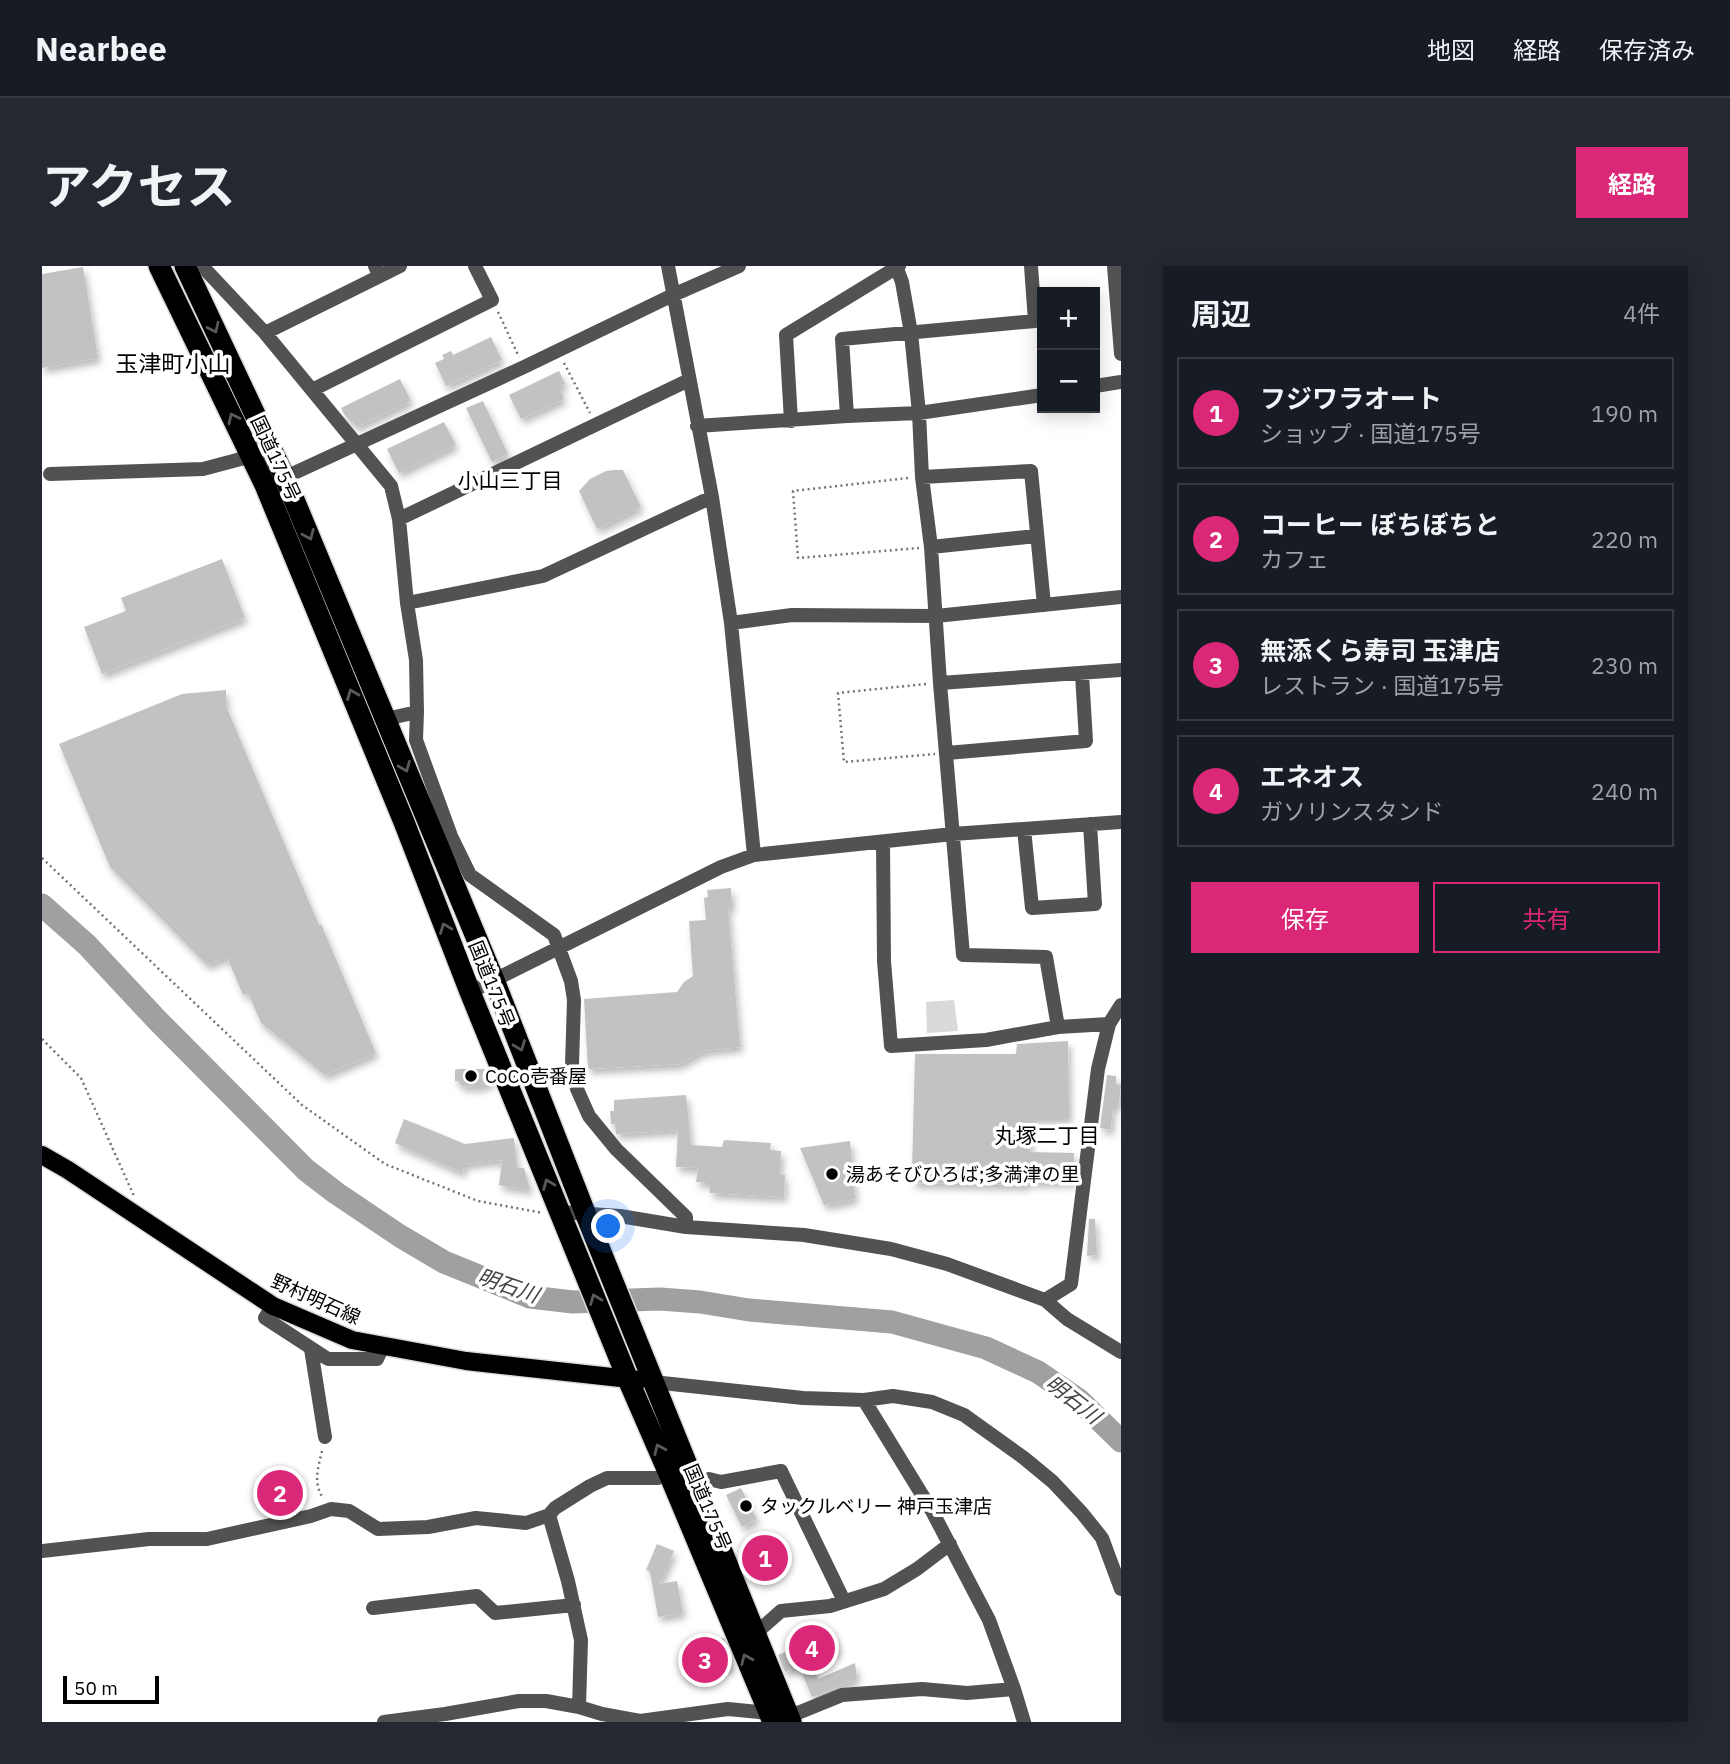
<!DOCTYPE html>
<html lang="ja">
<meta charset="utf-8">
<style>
body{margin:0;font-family:"IBM Plex Sans","Noto Sans JP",sans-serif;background:#242831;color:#f1f3f6}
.controls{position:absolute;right:21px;top:21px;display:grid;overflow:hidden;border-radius:0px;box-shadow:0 4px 18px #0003}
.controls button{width:63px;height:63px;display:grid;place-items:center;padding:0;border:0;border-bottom:2px solid #363941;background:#171b24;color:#f1f3f6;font:35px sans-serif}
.scale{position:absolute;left:21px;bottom:18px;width:96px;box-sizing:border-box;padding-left:7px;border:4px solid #000;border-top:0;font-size:19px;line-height:24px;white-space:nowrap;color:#000;-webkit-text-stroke:5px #fff;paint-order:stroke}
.you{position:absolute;left:567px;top:961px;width:24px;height:24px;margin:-18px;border:5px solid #fff;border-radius:50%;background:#1a73e8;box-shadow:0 0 0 10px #1a73e833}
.badge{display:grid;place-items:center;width:46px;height:46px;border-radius:50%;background:#db2777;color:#fff;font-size:23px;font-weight:700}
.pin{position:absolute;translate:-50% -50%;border:4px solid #fff;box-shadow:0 2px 7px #0006}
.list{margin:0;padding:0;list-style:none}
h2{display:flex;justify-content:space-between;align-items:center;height:91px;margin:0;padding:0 28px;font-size:30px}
h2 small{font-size:23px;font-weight:400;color:#9ea1a6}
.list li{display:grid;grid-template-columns:46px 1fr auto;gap:21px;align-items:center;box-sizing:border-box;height:112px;margin:0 14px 14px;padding:0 14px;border:2px solid #363941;border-radius:0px}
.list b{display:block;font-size:26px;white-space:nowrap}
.list p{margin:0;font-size:23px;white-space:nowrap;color:#9ea1a6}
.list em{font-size:23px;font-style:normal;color:#9ea1a6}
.actions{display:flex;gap:14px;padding:21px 28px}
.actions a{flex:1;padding:16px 0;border:2px solid #db2777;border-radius:0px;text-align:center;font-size:24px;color:#db2777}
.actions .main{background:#db2777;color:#fff}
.map{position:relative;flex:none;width:1079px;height:1456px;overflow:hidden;border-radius:0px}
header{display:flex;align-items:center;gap:42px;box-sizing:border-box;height:98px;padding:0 35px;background:#171b24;border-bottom:2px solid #363941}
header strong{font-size:33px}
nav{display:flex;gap:38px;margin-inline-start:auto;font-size:24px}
.intro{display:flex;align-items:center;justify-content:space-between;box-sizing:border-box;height:168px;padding:0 42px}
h1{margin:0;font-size:49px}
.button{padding:18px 32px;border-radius:0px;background:#db2777;color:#fff;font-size:24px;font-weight:700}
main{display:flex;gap:42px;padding:0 42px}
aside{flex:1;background:#171b24;border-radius:0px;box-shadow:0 4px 18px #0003}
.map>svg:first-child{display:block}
.green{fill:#d9d9d9}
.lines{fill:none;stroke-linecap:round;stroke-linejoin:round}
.river{stroke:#a0a0a0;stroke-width:23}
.building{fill:#c2c2c2;filter:url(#shadow)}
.major-casing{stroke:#dbdbdb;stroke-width:21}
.highway-casing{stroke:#dbdbdb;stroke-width:24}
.path{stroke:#747474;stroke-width:2.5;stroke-dasharray:2 3.5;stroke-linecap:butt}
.minor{stroke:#525252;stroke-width:14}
.major{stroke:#000;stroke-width:18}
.highway{stroke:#000;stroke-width:21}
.oneway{stroke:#595959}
.poi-dot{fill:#000;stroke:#fff;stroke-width:2.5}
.labels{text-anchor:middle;stroke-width:7;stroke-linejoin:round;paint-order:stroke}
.street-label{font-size:19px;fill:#000;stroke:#fff}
.poi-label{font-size:19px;fill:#000;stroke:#fff;text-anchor:start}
.neighbourhood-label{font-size:21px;fill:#000;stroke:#fff}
.water-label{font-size:21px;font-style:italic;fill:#414141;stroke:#fff}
.quarter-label{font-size:23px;fill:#000;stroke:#fff}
</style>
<header>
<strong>Nearbee</strong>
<nav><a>地図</a><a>経路</a><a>保存済み</a></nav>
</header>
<div class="intro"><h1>アクセス</h1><a class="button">経路</a></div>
<main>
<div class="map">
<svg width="1079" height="1456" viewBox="0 0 1079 1456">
<defs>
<filter id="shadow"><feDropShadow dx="3" dy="5.5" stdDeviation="3.5" flood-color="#0004"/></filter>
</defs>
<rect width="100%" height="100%" fill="#fff"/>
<path class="green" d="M912,734L916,765L885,767L884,736Z"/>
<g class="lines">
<path class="river" d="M0,639L45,679L116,755L264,904L294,927L358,970L402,996L488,1031L531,1036L618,1033L658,1036L707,1044L850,1056L944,1082L996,1106L1037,1134L1079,1175"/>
</g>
<path class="building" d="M41,1L56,92L0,102V8Z
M449,71L460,94L404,120L393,97L402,93L400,89L409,85L411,89Z
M517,105L523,118L517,121L522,133L479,153L467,129Z
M358,113L369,135L314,161L311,155L309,156L302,148L299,142Z
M441,135L466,188L450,196L424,142Z
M402,156L414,179L357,207L345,183Z
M572,204H581L599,241L555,263L537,225L548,213L564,205Z
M180,293L203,352L60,408L42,361L84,345L79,332Z
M184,424V440L277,659L279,658L334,787L283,809L219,757L206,727L201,729L185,691L165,699L68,601L17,478L140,428Z
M689,622L690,641H686L698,781L661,785L638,798L546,803L542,733L635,726L642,716L651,710L647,655L664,654L662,632L666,631L665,624Z
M1026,775L1027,852H989L988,886L1032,887L1031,916H985V919L871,917V904H870L873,788H974L975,778Z
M416,803H445L451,816H447V819H438V821L420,820L416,815H413V804Z
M1065,809L1074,810V818L1079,819L1077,838L1071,840L1069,864L1058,862Z
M644,829L649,879L680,881L682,874L729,877L728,884L739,885L738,909H743L742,931L668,927V917L654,916L656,902L634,901L636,864L574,868L573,858H569L568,845H572V834Z
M362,853L423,878L472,872L475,902H482L488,924L457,919L460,894L422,898L421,907L353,877Z
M808,875L813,933L782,939L758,882Z
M1047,953H1053L1055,989L1045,990Z
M699,1222L715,1253L700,1261L684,1229Z
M615,1278L632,1285L617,1318L635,1315L641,1347L616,1351L608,1306L604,1304Z
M788,1367L796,1383L768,1395L776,1413L813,1397L815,1413L770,1431L757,1400L743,1406L736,1389Z
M682,1372L687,1384L690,1401L645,1409L639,1380Z"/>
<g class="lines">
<g class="major-casing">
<path id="major" d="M0,889L26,904L231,1040L310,1074L424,1095L597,1114"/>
</g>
<g class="highway-casing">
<path id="highway" d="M117,0L223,219L362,556L428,726L585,1111L625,1203L731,1456
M143,0L243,212L452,714L544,949L749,1456"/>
</g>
<path class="path" d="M456,46L477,91
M522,97L548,147
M866,212L751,225L756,292L877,282
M884,418L796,427L802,496L893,488
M0,592L260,839L343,898L436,935L501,947
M0,773L39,812L92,930
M280,1185C276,1202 271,1217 281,1232"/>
<path class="minor" d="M156,0L161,1L223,67
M333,0L338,10L223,67L349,220L357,253L365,337L374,394L375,446L374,474L409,570L428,609L512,669L529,715L532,734L530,799L535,823L547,850L574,883L644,951V961
M626,0L670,231L689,357L712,589
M854,0L860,16L869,67L877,147L880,211L889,281L898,417L921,689L1004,691L1016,761
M1072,0L1079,88
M338,10L358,0
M1053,120L1079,116
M270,124L450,34L433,0
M805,150L800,73L993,55L989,0
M749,155L744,69L857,0
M655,160L805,150L877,147L1000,129
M8,208L161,203L210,190
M880,211L989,205L1002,339
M237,214L482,101L631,29L697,0
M357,253L647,114
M889,281L994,270
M365,337L501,310L670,231
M689,357L750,349L894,350L1079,331
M898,417L1079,404
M344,453L375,446
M905,487L1044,475L1040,408
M982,563L990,642L1053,638L1048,558
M841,576L842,695L849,780L944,774L1016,761L1067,758
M428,726L679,601L712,589L911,568L1079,556
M518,946L578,950L644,961L762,969L849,983L905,998L1003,1034L1025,1053L1079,1086
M1003,1034L1029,1018L1056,803L1067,758L1079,739
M231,1040L223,1052L286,1093H335L341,1080
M269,1083L283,1171
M611,1116L761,1132L822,1134L851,1130L890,1136L922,1149L982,1192L1011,1216L1040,1247L1060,1272L1079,1323
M822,1134L890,1245L947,1354L972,1423L982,1456
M667,1213L679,1216L739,1205L802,1335
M507,1249L526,1315L539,1374L537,1441
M0,1285L107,1273H165L269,1250L289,1243L307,1245L336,1263L386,1261L434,1252L484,1257L507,1249L513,1242L548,1220L565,1212H616
M331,1342L435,1330L453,1347L532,1339
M714,1367L739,1345L788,1340L842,1323L875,1303L908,1278
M342,1456L403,1448L477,1435H504L537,1441L560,1448L598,1455L686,1443L727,1447L746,1451L800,1429L880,1423L925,1427L972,1423"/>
<use href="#major" class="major"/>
<use href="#highway" class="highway"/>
</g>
<defs><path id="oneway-chevron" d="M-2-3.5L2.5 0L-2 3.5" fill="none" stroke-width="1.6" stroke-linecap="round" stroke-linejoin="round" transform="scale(1.75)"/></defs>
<g class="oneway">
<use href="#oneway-chevron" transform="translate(172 62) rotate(65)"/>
<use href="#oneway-chevron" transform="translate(191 152) rotate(-116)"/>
<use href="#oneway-chevron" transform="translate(267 269) rotate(67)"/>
<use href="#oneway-chevron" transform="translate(310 428) rotate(-112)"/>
<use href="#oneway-chevron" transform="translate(363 501) rotate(68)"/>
<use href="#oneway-chevron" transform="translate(403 662) rotate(-111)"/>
<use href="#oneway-chevron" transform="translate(478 780) rotate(69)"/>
<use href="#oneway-chevron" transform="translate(506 918) rotate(-112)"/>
<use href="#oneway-chevron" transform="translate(553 1033) rotate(-112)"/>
<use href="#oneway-chevron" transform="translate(617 1183) rotate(-114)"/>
<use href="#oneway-chevron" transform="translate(704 1393) rotate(-113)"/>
</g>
<g class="poi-dot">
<circle cx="429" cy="810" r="7"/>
<circle cx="790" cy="908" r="7"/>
<circle cx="704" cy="1240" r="7"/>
</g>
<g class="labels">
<g class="street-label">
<text transform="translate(234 192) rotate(65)" y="7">国道175号</text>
<text transform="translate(450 718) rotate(68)" y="7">国道175号</text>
<text transform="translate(274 1033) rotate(24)" y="7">野村明石線</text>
<text transform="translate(666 1241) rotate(67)" y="7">国道175号</text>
</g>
<g class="poi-label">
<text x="443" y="817">CoCo壱番屋</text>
<text x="804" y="915">湯あそびひろば;多満津の里</text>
<text x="718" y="1247">タックルベリー 神戸玉津店</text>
</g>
<g class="neighbourhood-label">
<text x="468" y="222">小山三丁目</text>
<text x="1005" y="877">丸塚二丁目</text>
</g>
<g class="water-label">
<text transform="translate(466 1020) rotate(19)" y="7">明石川</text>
<text transform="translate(1031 1134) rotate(38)" y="7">明石川</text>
</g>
<g class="quarter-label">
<text x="131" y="106">玉津町小山</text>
</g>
</g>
</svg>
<div class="controls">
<button>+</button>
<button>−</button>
</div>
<div class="scale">50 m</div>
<div class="you"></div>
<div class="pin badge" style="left:723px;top:1292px">1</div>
<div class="pin badge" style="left:238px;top:1227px">2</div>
<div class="pin badge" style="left:663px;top:1394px">3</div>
<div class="pin badge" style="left:770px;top:1382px">4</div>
</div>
<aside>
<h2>周辺<small>4件</small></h2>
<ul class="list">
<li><span class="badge">1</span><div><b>フジワラオート</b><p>ショップ · 国道175号</p></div><em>190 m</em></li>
<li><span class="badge">2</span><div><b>コーヒー ぼちぼちと</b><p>カフェ</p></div><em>220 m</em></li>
<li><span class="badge">3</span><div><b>無添くら寿司 玉津店</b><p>レストラン · 国道175号</p></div><em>230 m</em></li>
<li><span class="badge">4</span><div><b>エネオス</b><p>ガソリンスタンド</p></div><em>240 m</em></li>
</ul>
<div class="actions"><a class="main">保存</a><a>共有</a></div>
</aside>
</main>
